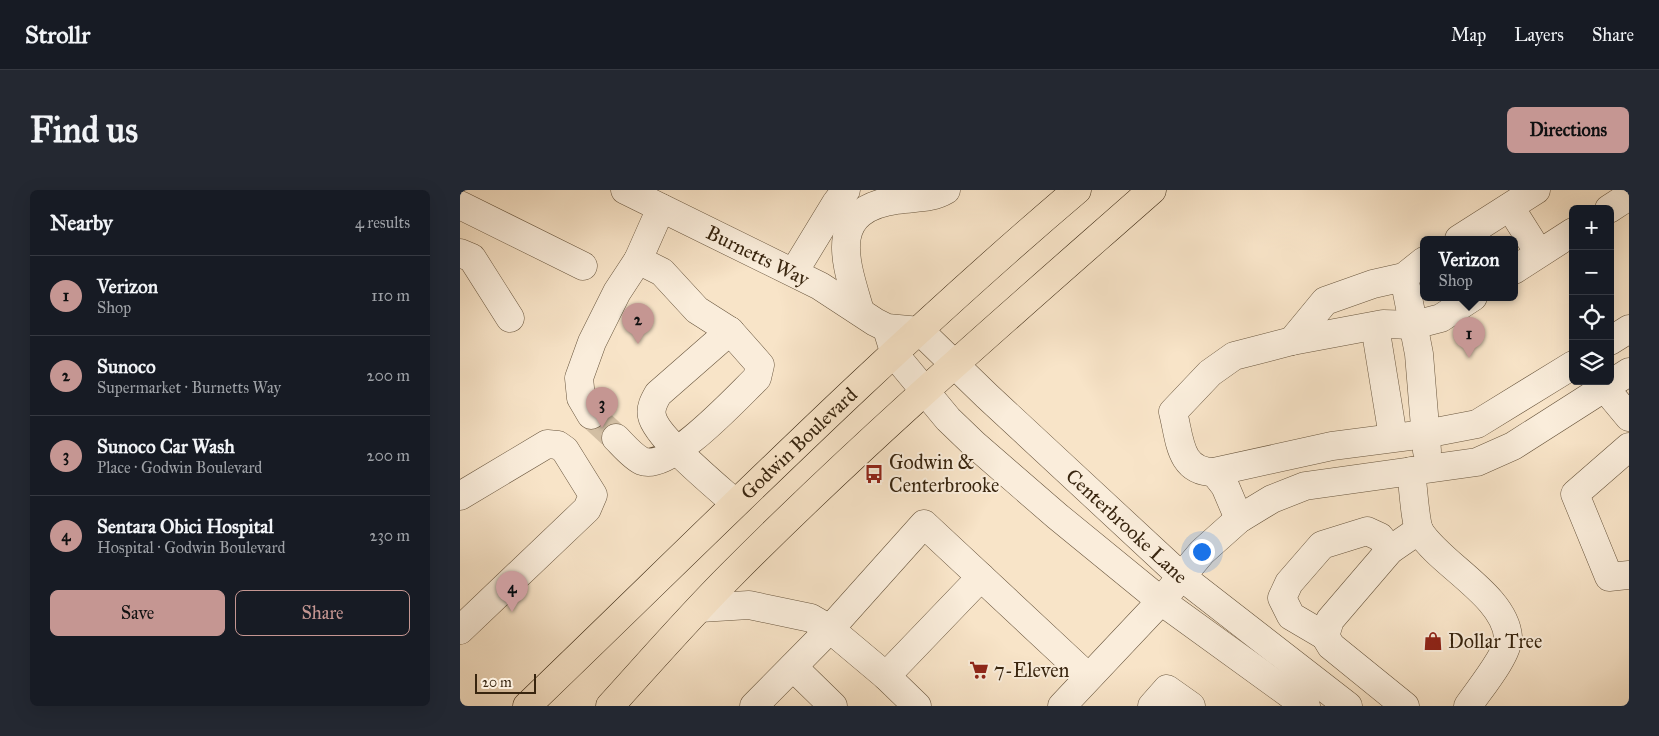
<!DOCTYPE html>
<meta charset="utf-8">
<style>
body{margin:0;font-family:"IM FELL Great Primer",serif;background:#242831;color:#f1f3f6}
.controls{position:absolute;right:15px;top:15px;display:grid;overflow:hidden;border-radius:8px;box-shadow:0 5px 20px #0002}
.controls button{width:45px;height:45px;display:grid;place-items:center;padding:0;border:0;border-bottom:1px solid #363941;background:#171b24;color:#f1f3f6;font:25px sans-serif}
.scale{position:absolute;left:15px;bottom:12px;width:61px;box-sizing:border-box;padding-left:5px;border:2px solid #38250f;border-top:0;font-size:14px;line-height:18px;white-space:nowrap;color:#38250f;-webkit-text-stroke:4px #faeddb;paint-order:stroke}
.you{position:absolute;left:741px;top:361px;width:18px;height:18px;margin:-12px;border:4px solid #fff;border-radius:50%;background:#1a73e8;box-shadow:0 0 0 8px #1a73e833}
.badge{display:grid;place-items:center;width:32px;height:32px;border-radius:50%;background:#c59692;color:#111;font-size:16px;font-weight:700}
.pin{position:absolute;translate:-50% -41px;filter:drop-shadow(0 1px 2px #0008)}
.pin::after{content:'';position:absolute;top:26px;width:18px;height:15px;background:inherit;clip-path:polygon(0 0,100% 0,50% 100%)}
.popup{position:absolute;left:960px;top:46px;width:98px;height:65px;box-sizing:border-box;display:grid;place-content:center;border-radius:8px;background:#171b24;filter:drop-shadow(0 1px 4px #0005);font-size:16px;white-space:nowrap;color:#9ea1a6}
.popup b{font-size:19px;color:#f1f3f6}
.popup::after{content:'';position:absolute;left:50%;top:100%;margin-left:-10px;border:10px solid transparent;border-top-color:#171b24}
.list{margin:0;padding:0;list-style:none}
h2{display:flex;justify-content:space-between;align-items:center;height:65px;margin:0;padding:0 20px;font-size:21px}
h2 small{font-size:16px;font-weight:400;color:#9ea1a6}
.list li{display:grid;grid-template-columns:32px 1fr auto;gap:15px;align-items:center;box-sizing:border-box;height:80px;padding:0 20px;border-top:1px solid #363941}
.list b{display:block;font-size:19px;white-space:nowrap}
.list p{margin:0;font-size:16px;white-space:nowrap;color:#9ea1a6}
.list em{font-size:16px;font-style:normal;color:#9ea1a6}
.actions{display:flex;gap:10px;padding:15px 20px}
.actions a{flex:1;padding:11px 0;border:1px solid #c59692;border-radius:8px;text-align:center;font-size:18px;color:#c59692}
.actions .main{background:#c59692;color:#111}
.icon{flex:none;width:28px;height:28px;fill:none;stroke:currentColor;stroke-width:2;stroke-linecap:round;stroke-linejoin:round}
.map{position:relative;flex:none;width:1169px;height:516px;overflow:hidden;border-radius:8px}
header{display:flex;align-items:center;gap:30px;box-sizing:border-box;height:70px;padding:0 25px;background:#171b24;border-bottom:1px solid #363941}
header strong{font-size:24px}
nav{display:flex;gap:28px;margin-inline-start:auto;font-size:18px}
.intro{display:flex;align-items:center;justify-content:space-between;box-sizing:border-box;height:120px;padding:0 30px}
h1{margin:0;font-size:35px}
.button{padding:12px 22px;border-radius:8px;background:#c59692;color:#111;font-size:18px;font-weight:700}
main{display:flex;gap:30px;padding:0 30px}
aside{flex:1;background:#171b24;border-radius:8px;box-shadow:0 5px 20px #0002}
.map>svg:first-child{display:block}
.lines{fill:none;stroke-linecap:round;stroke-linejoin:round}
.minor-tunnel{stroke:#d2bea3;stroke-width:28;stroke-dasharray:28 14;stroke-linecap:butt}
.minor-casing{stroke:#68553d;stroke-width:29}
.highway-casing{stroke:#38250f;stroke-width:29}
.minor{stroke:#faeddb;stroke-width:28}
.highway{stroke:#f8e4c8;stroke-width:28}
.labels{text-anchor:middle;stroke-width:4;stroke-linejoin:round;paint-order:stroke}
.street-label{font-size:20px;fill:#38250f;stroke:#faeddb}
.poi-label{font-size:20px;fill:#38250f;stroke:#faeddb;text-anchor:start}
</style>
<header>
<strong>Strollr</strong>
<nav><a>Map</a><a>Layers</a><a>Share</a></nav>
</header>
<div class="intro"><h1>Find us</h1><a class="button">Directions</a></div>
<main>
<aside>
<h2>Nearby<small>4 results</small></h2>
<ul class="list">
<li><span class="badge">1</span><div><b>Verizon</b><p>Shop</p></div><em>110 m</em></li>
<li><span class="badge">2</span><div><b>Sunoco</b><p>Supermarket · Burnetts Way</p></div><em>200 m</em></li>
<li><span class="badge">3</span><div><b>Sunoco Car Wash</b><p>Place · Godwin Boulevard</p></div><em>200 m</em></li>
<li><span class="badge">4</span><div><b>Sentara Obici Hospital</b><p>Hospital · Godwin Boulevard</p></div><em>230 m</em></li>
</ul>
<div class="actions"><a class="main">Save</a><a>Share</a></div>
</aside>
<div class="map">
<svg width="1169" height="516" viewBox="0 0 1169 516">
<rect width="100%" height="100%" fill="#f8e4c8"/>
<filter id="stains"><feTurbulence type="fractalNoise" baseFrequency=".004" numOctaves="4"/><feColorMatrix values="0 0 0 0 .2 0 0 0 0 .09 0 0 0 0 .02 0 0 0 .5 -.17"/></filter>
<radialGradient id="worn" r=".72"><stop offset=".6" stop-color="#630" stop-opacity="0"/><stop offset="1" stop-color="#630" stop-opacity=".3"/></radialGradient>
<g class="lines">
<path class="minor-tunnel" d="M131,225L156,248"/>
<g class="minor-casing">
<g id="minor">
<path id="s1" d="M165,0L360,96L415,132L427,138L460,141L527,206L722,387L888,516"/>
<path d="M0,15L123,76"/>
<path d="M1050,17L1079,63"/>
<path d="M201,18L178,70L202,82L237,120L270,141L198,204C194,211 190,218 192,226C196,247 256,296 275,313"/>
<path d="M1149,19L1169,6"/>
<path d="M999,49L1076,0"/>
<path d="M0,63L12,68L50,128"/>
<path d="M964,71L944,87L913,94L865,111L832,151L774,166L750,183L713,222C720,249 719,282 754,282L872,256L965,244L1017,234L1113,175"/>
<path d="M1054,80L1113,42"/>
<path d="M334,82L376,13L386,0"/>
<path d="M944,87L959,164L967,261"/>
<path d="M400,121C386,73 365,20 437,10C454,7 471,9 486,0"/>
<path d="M915,136L933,247"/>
<path d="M428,142L435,165L488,229L514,254L597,326L701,411L846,516"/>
<path d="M832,151L923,134L954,135L981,128L1013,107"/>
<path d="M1150,151L1169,139"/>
<path d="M1144,197L1169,227"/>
<path d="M131,225L121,208L119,188L132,152L157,102L178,70"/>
<path d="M156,248C163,255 173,267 182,271C209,282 277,207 297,188L300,175L270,141"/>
<path d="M1169,257L1115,304L1149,387L1169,385"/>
<path d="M951,281C953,294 955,333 960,342C981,375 1045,406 1048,447C1049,464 1018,501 1008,516"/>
<path d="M754,282L765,296L779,329"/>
<path d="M0,306L87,254L98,255L105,260L133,305L127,319L0,440"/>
<path d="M240,418L289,415L351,428L370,439L426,486L457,516"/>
<path d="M865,446L831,426L822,408L829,393L862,355L907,341L920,347L930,360"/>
<path d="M333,477L373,516"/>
<path d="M426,486L521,387"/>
<path d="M294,516L370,439L464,334L628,487"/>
<path d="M602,516L701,411L742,362L779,329L812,309L845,296L1017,272L1053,256L1169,182"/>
<path d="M692,516L707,499L731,516"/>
<path d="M945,516L871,456L865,446L870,430L930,360L959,340"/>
</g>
</g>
<g class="highway-casing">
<g id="highway">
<path id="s2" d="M67,516C248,342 425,163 617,0"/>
<path d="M150,516C190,472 229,427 271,385C405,250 549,126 692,0"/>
</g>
</g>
<use href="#minor" class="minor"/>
<use href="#highway" class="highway"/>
</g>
<defs>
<g id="bus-bare" transform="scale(1.5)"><path d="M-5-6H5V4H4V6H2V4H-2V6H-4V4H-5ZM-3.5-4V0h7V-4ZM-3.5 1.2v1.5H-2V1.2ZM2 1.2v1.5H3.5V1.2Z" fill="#8f2418" stroke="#faeddb" stroke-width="2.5" paint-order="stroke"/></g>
<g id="shop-bare" transform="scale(1.5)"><path d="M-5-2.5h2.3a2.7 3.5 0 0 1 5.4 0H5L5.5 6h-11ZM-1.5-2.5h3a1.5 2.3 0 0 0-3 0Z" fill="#8f2418" stroke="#faeddb" stroke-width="2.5" paint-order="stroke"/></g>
<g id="supermarket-bare" transform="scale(1.5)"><path d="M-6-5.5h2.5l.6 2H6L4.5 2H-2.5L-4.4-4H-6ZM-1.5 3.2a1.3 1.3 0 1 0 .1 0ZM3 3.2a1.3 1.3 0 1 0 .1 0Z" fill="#8f2418" stroke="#faeddb" stroke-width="2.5" paint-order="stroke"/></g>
</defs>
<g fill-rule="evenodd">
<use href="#bus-bare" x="414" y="284"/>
<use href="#shop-bare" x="973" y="451"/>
<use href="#supermarket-bare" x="519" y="480"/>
</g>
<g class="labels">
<g class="street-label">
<text dy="7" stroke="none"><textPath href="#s1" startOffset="148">Burnetts Way</textPath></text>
<text dy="7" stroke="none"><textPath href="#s2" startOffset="378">Godwin Boulevard</textPath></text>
<text dy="7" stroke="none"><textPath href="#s1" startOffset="614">Centerbrooke Lane</textPath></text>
</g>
<g class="poi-label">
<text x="429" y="279">Godwin &amp;<tspan x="429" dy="23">Centerbrooke</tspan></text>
<text x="988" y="458">Dollar Tree</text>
<text x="534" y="487">7-Eleven</text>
</g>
</g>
<rect width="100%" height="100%" filter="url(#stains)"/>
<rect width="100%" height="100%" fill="url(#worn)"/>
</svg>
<div class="controls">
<button>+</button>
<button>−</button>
<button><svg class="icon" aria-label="locate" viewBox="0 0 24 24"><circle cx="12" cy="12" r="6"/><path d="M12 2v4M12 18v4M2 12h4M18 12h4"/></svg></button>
<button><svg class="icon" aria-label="layers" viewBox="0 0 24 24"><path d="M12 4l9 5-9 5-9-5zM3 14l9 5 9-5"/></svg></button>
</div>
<div class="scale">20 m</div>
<div class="you"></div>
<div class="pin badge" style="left:1009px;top:168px">1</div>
<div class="popup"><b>Verizon</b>Shop</div>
<div class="pin badge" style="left:178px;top:154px">2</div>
<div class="pin badge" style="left:142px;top:238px">3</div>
<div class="pin badge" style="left:52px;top:422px">4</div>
</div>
</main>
